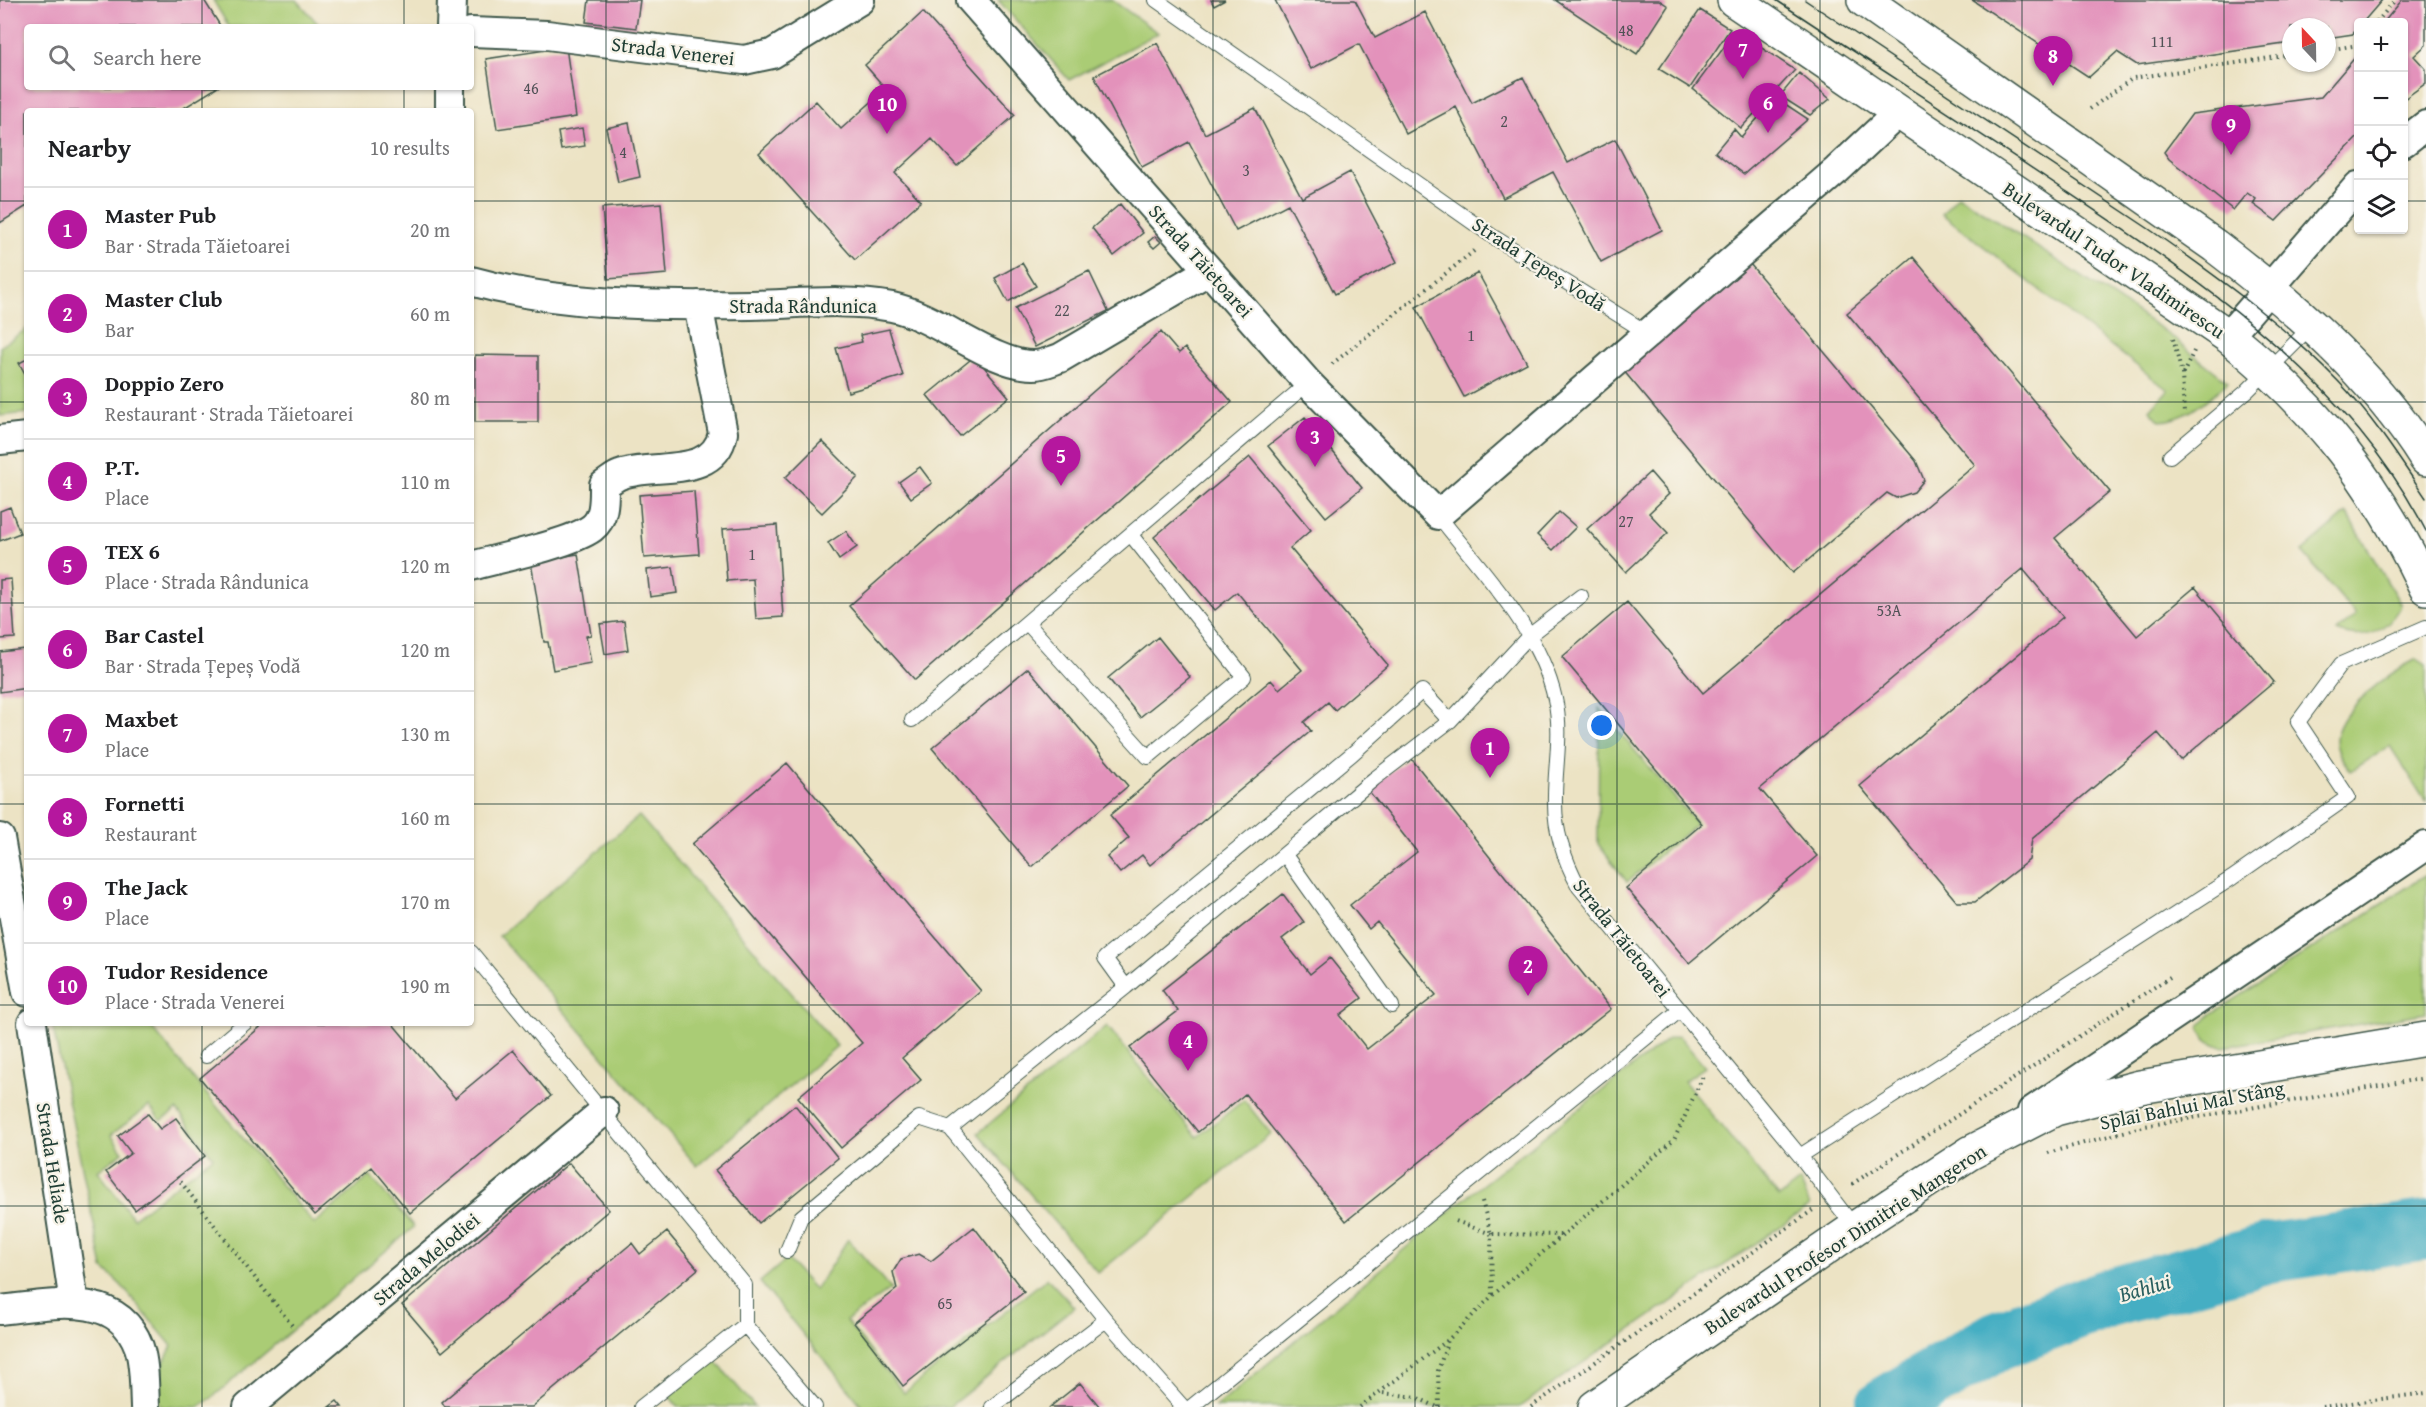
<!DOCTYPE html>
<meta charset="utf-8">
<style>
body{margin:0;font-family:"Gentium Book Plus",serif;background:#f6f6f6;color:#202124}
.controls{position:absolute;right:18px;top:18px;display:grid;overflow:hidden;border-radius:6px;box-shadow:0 2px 4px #0004}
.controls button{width:54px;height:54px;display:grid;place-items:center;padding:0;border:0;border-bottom:2px solid #e0e0e0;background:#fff;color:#202124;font:30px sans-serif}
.compass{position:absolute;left:2282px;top:18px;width:54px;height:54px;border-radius:50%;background:#fff;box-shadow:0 2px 4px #0004;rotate:338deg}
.you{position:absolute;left:1602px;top:726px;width:21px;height:21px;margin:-15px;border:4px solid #fff;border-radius:50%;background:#1a73e8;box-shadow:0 0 0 9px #1a73e833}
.badge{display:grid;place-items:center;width:39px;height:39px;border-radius:50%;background:#b5179e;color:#fff;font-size:20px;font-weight:700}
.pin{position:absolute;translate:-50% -50px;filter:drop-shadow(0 2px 3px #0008)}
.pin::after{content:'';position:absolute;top:32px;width:21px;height:18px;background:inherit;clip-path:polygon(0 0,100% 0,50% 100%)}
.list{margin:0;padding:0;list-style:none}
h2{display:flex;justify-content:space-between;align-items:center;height:78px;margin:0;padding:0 24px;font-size:26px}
h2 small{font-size:20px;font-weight:400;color:#757577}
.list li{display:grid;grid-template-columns:39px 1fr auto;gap:18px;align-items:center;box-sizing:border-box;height:84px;padding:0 24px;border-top:2px solid #e0e0e0}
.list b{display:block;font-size:22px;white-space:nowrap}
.list p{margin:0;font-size:20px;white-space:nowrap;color:#757577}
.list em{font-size:20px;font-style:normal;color:#757577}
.icon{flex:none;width:33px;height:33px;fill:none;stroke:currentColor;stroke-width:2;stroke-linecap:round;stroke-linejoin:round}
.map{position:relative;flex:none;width:2426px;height:1407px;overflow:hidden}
.search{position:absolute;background:#fff;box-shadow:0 2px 4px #0004;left:24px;top:24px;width:450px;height:66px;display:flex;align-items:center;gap:15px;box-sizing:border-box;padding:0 21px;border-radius:6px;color:#757577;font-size:22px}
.panel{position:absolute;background:#fff;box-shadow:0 2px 4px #0004;left:24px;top:108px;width:450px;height:918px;border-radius:6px}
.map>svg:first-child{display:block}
.green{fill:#aacc75;stroke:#648454;stroke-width:1.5;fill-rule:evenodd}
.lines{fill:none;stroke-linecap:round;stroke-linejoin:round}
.river{stroke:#45aec3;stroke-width:60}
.building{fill:#e392bb}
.service-casing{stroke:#3e564a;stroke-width:16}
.minor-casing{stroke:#3e564a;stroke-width:32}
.secondary-casing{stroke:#3e564a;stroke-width:36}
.primary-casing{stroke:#3e564a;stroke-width:36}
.path{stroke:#3e564a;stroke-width:4;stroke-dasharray:1.5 4.5;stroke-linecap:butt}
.service{stroke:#fff;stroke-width:14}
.minor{stroke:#fff;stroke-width:28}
.secondary{stroke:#fff;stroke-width:33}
.primary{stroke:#fff;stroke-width:33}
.tram{stroke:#1f3d34;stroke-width:1.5}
.grid{fill:none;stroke:#1f3d34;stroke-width:1.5;stroke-opacity:0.55}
.labels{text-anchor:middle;stroke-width:4.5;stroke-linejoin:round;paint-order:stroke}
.number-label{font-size:16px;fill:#505256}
.street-label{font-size:20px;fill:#1f3d34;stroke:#f7f3e8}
.water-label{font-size:21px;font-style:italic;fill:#2a5f5f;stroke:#f7f3e8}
</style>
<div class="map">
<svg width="2426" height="1407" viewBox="0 0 2426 1407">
<rect width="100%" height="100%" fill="#f7f3e8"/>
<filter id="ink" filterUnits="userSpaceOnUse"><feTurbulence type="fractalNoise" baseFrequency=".0167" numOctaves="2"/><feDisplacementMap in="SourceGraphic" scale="12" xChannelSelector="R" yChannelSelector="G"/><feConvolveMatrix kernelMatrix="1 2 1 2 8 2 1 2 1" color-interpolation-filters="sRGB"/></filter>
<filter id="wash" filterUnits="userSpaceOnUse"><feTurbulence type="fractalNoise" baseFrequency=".008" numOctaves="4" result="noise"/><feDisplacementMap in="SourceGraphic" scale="24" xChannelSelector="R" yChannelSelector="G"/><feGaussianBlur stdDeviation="1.35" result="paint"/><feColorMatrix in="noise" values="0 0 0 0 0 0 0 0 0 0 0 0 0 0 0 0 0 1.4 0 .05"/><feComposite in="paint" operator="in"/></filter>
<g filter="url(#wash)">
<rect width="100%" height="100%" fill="#ece3c4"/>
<path class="green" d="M213,0H297L319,25L315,27H229Z
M998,0H1112L1158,33L1069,80Z
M1958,195L2163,330L2228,382C2206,400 2189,419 2160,421L2150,410L2168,390L1942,214Z
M27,329V413L0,416V347Z
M2347,513L2401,605C2387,630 2366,643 2337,631L2356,615L2302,552Z
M2417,659L2426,665V802L2390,746L2351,771C2344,762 2337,753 2336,742C2335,711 2392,671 2417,659Z
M1599,708L1697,824L1627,882L1598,844Z
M639,816L837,1046L697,1166L499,936Z
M2426,875V1013L2222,1047L2206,1040L2199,1028L2209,1016Z
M52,1023H148L314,1224L370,1176L414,1227L213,1397L198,1407H162L158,1401L161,1368L172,1346L121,1285L103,1268ZM149,1106L161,1121L177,1110L213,1157L133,1218L98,1171L123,1152L111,1135Z
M1107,1026L1197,1137L1244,1100L1271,1134L1098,1273L978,1133Z
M1679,1036L1705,1067L1684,1081L1779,1197L1800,1181L1810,1206L1519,1407H1216L1464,1199L1668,1039Z
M848,1239L891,1289L846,1321L904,1393L1047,1278L1074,1307L949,1407H863L760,1282L787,1259L815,1290Z
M712,1357L755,1407H678L668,1395Z"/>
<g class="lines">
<path class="river" d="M1885,1407L1997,1341L2106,1299L2269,1253L2426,1230"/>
</g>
<g id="blocks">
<path class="building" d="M0,0H204L221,27H27V87H218L179,111H27V206L0,223Z
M589,0H640L636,28L586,22Z
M1211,0H1225L1214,6Z
M1275,0H1355L1375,38L1425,12L1472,103L1523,77L1568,163L1615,139L1662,230L1601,262L1553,172L1503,198L1456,107L1406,134L1359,44L1311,69Z
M1555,0H1659L1668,6L1637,54Z
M1972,0H2382L2363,22H2358V27L2353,34L2327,38V27H2291V43L2137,65L2117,52L2089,77Z
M2402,0H2426V45L2414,56L2426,69V83L2404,99V22H2384Z
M1700,10L1730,29L1690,88L1659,69Z
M923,12L1015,115L957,166L932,139L895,173L921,201L855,260L759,153L816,101L841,129L886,89L865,65Z
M1736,31L1795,70L1741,128L1693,89Z
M1157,43L1205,134L1255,108L1302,198L1350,172L1397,262L1335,294L1288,204L1236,231L1189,142L1142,167L1094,76Z
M566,47L576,117L497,129L486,59Z
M2358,54V137L2276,221L2253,204L2256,199L2247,193L2233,210L2169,159L2164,152L2192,114L2321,97Z
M1799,73L1830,99L1810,115L1780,96Z
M1776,98L1808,119L1744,174L1715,152L1734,129L1741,137Z
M629,123L640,177L618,182L606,128Z
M582,128L585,146L561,150L558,132Z
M661,203L667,274L608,279L602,208Z
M1120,204L1143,233L1114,256L1092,228Z
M1155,236L1161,242L1154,248L1148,242Z
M1913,257L2110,492L2055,538L2137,636L2195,587L2274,682L2181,760L2158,733L2032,839L2029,860L1975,902H1957L1860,786L2063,617L2023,569L1760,789L1817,856L1689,963L1626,888L1702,824L1562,657L1627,602L1703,693L1975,465L1847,313Z
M1022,263L1036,286L1008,302L995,278Z
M1750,264L1916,461L1924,480L1914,492L1896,498L1887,493L1793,573L1623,370Z
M1089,271L1108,311L1035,347L1015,308Z
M1478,273L1527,363L1464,397L1416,307Z
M889,329L903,376L848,392L836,348L862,342L860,335Z
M1161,332L1179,353L1185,348L1232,402L915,680L849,606Z
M475,355L538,356V422H475Z
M975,356L1009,397L960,436L927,395Z
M27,359V377L19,363Z
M1305,417L1362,488L1326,517L1268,446Z
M822,441L858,477L822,513L785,478Z
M1250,457L1311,530L1290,548L1388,665L1335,710L1328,702L1304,722L1311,731L1150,865L1142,855L1120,873L1107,857L1129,838L1110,815L1271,680L1279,689L1302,670L1237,592L1215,610L1154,537Z
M920,467L932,483L911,498L899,482Z
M1650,472L1669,494L1649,513L1668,533L1626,572L1587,529Z
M694,491L699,554L644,558L639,495Z
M10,507L20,533L0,541V511Z
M1559,512L1576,527L1553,550L1537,535Z
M777,525L783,617L756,619L753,579L727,581L723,529Z
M846,531L857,547L839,560L828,543Z
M578,554L591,635L586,636L591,663L553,670L548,642H544L531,562Z
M673,567L677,593L650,597L647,570Z
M11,579L15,638L0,639V580Z
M624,621L628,650L605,654L600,624Z
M1158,637L1190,677L1140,717L1108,678Z
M25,649L27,688L0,692V652Z
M1028,668L1128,786L1032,867L932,748Z
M1410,757L1611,1009L1346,1221L1245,1094L1198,1132L1130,1048L1178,1011L1162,990L1283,894L1304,922L1282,939L1310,974L1330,958L1362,998L1340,1015L1367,1049L1436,995L1377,922L1369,929L1350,905L1417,852L1368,790Z
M787,763L981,991L902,1058L921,1080L841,1148L798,1097L862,1043L692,844Z
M265,1023H392L455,1098L513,1050L551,1096L410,1213L372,1167L315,1215L200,1078Z
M795,1105L838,1158L759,1223L715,1170Z
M148,1114L160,1129L176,1118L205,1156L135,1210L106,1172L131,1153L118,1136Z
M569,1163L609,1210L442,1352L402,1305Z
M974,1227L1024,1292L903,1386L854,1323L897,1289L893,1272L901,1259L919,1254L931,1261Z
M667,1232L698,1269L532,1407H445L442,1402L632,1243L640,1254Z
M1080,1383L1100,1407H1050Z
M337,1401L342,1407H329Z"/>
</g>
</g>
<g filter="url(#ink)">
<use href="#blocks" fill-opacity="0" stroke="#3e564a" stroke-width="1.5"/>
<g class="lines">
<g class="service-casing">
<path id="service" d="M1156,0L1492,236L1649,334
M2170,456L2247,391L2312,326
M1438,515C1481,571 1539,628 1555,699C1563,734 1554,769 1555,804C1555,834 1565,861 1579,887L1800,1156L1855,1228
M1028,624L1148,757L1244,677L1131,535
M912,720L1308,383
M1285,855L1392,1006
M471,952L745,1285V1325L815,1407
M1126,987L1105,958L1352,754L1422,691L1450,721
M206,1056L245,1023
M1800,1156L2232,878L2348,797L2298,722L2341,664L2426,627
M787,1251L801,1217L919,1118L950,1128
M641,1407L745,1325
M992,1407L1106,1320
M1183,1407L1106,1320L950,1128L1126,987L1374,779L1450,721L1529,636L1581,596
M1191,1407L1679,1011"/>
</g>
<g class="minor-casing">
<path id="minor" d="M971,0L1308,383L1438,515L1837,170L1899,112
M451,27L452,0
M471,32L547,35L744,60L772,54L860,0
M450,111V87
M2404,142L2426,125
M471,281C561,306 658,306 751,305C797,304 846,298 892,307C937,316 993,366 1034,365C1043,365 1051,361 1060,358L1208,271
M2228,336L2358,186
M0,440L27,437
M471,566C500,558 570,544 592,528C605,518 604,499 604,485C609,482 614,477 620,475C654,462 714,480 723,433L698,305
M0,838L27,992
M32,1023L74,1303
M2032,1111L2426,846
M0,1310C48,1305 118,1288 139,1347C145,1365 144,1388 145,1407
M248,1407L604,1111"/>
</g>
<g class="secondary-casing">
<path id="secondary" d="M1595,1407L1855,1228L1970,1153L2055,1109L2140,1087L2426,1039"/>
</g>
<g class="primary-casing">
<path id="primary" d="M1734,0L2228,336C2318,408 2377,485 2426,588
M1864,0L2215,246C2294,306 2373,374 2426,459"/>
</g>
<path class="path" d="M2377,22L2395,0
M2327,50L2358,45
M2090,109L2133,78L2291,55
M2173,339L2182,374L2184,414
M1332,364L1474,251
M2183,374L2194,351
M2048,1153L2145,1126L2426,1078
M177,1177L294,1328
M1852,1184L2170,977
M1482,1201L1491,1234L1562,1235
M1456,1221L1491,1234L1492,1294
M1383,1393L1416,1397L1437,1407
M1360,1407L1448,1340L1493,1295L1674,1140L1704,1074
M1439,1407L1438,1371L1448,1340
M1531,1407L1813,1210
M2322,1407L2426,1393"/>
<use href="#service" class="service"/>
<use href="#minor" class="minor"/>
<use href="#secondary" class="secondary"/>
<use href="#primary" class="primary"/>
<path class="tram" d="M1776,0C1871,63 1966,124 2060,187C2199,280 2347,377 2426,531
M1805,0L2149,229C2215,275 2282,323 2338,381C2372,416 2399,458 2426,498"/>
</g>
</g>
<path class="grid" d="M202,0V27M404,0V27M606,0V1407M809,0V1407M1011,0V1407M1213,0V1407M1415,0V1407M1617,0V1407M1820,0V1407M2022,0V1407M2224,0V1407M202,87V111M404,87V111M0,201H27M471,201H2358M2404,201H2426M0,402H27M471,402H2426M0,603H27M471,603H2426M0,804H27M471,804H2426M0,1005H27M471,1005H2426M202,1023V1407M404,1023V1407M0,1206H2426"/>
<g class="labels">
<g class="number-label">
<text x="1626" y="36">48</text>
<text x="2162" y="47">111</text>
<text x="531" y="94">46</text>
<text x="1504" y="127">2</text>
<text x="623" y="158">4</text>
<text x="1246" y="176">3</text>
<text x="1062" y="316">22</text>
<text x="1471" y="341">1</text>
<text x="1626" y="527">27</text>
<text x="752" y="560">1</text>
<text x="1889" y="616">53A</text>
<text x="945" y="1309">65</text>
</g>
<g class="street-label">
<text transform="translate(673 51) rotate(7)" y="7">Strada Venerei</text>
<text transform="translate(2114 260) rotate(34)" y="7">Bulevardul Tudor Vladimirescu</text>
<text transform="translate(1201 261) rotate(48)" y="7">Strada Tăietoarei</text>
<text transform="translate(1539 264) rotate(33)" y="7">Strada Țepeș Vodă</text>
<text x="803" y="313">Strada Rândunica</text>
<text transform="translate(1622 938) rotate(52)" y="7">Strada Tăietoarei</text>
<text transform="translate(2192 1105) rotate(-11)" y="7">Splai Bahlui Mal Stâng</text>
<text transform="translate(53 1163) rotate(81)" y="7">Strada Heliade</text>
<text transform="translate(1845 1239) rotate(-33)" y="7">Bulevardul Profesor Dimitrie Mangeron</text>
<text transform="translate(426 1259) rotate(-40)" y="7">Strada Melodiei</text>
</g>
<g class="water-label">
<text transform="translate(2145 1288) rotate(-16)" y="7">Bahlui</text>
</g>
</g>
</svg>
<div class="controls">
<button>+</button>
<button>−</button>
<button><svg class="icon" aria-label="locate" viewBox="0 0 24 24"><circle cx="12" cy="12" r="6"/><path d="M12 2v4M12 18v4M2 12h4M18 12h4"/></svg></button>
<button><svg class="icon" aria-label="layers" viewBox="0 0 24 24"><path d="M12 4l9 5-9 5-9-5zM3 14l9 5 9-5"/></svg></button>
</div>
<svg class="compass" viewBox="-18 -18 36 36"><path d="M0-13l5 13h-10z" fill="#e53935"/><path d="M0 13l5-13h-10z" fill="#757577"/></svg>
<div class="you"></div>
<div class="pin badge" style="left:1490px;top:778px">1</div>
<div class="pin badge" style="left:1528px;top:996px">2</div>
<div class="pin badge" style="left:1315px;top:467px">3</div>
<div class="pin badge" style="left:1188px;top:1071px">4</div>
<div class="pin badge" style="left:1061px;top:486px">5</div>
<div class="pin badge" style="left:1768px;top:133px">6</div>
<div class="pin badge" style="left:1743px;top:79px">7</div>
<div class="pin badge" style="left:2053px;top:86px">8</div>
<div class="pin badge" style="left:2231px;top:155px">9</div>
<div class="pin badge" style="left:887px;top:134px">10</div>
<div class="search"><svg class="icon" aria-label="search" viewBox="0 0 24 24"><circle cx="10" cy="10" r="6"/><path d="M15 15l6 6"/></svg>Search here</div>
<section class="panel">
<h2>Nearby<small>10 results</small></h2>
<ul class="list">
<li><span class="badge">1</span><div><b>Master Pub</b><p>Bar · Strada Tăietoarei</p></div><em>20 m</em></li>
<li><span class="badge">2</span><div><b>Master Club</b><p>Bar</p></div><em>60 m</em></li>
<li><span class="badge">3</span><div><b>Doppio Zero</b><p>Restaurant · Strada Tăietoarei</p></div><em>80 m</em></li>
<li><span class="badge">4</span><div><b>P.T.</b><p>Place</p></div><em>110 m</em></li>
<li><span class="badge">5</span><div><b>TEX 6</b><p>Place · Strada Rândunica</p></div><em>120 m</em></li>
<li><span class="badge">6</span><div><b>Bar Castel</b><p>Bar · Strada Țepeș Vodă</p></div><em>120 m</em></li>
<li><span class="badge">7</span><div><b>Maxbet</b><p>Place</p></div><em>130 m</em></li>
<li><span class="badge">8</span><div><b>Fornetti</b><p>Restaurant</p></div><em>160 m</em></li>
<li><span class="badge">9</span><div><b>The Jack</b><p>Place</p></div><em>170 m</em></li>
<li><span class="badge">10</span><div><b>Tudor Residence</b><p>Place · Strada Venerei</p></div><em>190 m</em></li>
</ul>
</section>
</div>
